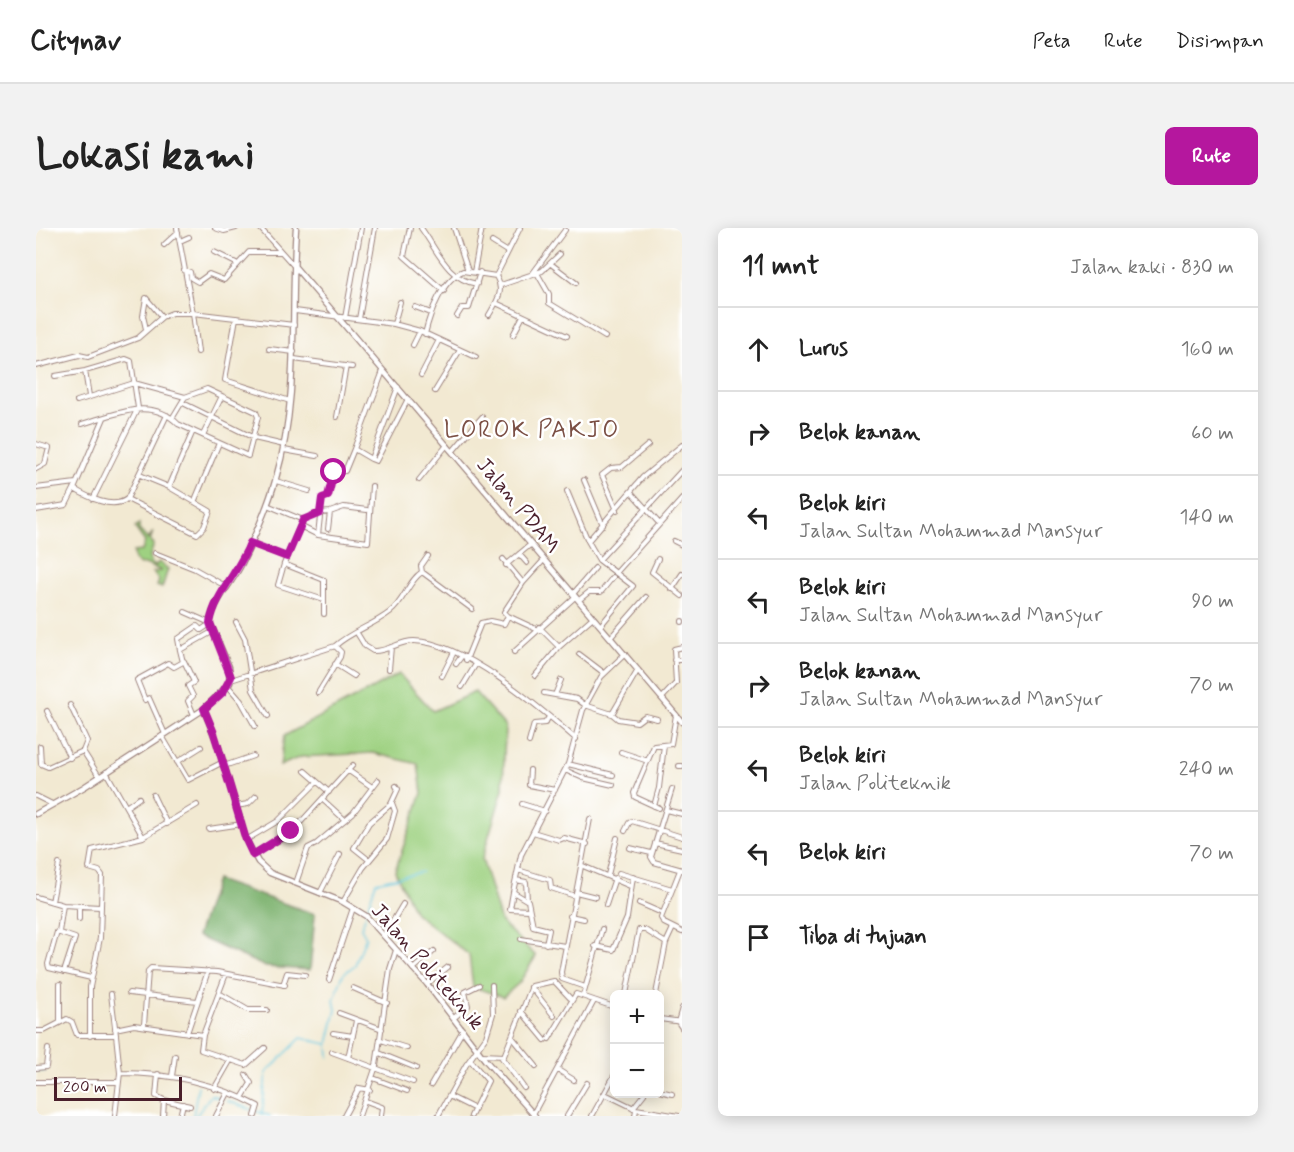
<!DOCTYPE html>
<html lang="id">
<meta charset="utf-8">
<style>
body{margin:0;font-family:Mynerve,sans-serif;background:#f2f2f2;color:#222}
.controls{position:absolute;right:18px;bottom:18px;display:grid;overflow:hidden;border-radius:9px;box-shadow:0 3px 15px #0003}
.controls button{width:54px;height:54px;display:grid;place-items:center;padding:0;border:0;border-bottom:2px solid #e0e0e0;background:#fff;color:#222;font:30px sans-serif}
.scale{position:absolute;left:18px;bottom:15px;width:128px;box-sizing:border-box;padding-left:6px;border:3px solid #4a1f2b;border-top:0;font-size:16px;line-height:21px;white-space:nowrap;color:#4a1f2b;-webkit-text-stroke:4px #fff;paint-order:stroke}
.stop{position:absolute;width:18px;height:18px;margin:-14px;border:4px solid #b5179e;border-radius:50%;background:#fff}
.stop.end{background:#b5179e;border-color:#fff;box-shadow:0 2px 6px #0008}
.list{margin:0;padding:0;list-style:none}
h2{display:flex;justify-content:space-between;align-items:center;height:78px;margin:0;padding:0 24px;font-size:26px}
h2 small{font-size:20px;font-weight:400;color:#767676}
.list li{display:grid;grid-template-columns:39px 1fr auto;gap:18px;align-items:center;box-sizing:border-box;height:84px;padding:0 24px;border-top:2px solid #e0e0e0}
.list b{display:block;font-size:22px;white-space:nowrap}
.list p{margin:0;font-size:20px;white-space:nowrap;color:#767676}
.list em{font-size:20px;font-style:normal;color:#767676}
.icon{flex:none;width:33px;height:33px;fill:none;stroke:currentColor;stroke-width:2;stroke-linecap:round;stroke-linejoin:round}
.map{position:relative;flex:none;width:646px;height:888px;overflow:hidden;border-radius:9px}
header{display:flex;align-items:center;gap:36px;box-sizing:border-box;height:84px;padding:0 30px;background:#fff;border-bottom:2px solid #e0e0e0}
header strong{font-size:28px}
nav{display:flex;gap:33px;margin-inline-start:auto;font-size:21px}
.intro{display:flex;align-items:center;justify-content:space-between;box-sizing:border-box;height:144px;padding:0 36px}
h1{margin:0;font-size:42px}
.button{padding:15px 27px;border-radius:9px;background:#b5179e;color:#fff;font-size:21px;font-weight:700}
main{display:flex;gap:36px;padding:0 36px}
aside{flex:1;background:#fff;border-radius:9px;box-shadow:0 3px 15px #0003}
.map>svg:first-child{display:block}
.green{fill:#9ed181;stroke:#747856;stroke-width:1.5}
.forest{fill:#7eb36f;stroke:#64694d;stroke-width:1.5}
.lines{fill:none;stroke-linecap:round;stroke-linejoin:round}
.stream{stroke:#61c6df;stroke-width:1.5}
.minor-casing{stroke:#9e847e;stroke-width:6}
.tertiary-casing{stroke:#9e847e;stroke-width:7}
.minor{stroke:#fff;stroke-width:4}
.tertiary{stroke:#fff;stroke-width:4.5}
.route{stroke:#b5179e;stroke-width:8}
.labels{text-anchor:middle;stroke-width:5;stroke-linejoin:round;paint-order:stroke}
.street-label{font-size:21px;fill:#4a1f2b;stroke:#fff}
.quarter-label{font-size:24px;letter-spacing:1.5px;fill:#7b4f44;stroke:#fff}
</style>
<header>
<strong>Citynav</strong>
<nav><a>Peta</a><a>Rute</a><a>Disimpan</a></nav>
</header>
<div class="intro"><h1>Lokasi kami</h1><a class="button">Rute</a></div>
<main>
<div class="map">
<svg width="646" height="888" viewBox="0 0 646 888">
<rect width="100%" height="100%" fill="#fff"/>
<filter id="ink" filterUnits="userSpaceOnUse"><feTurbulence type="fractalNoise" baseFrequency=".0167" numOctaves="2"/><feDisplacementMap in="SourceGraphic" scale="12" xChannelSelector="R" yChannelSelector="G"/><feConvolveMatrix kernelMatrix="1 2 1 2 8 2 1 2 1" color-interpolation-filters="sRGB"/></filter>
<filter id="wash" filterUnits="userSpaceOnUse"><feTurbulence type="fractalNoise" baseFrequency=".008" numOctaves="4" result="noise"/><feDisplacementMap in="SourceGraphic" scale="24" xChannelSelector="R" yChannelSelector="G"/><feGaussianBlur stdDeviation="1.35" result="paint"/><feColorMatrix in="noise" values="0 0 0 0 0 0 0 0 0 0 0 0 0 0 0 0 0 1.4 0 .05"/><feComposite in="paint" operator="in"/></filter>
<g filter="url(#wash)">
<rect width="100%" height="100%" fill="#f2e9d2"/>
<path class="green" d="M103,296V302L112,311L117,304L114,312L118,316L114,328L115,335L119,338L123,334L132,341L126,360L121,358L123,353L117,344L126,343L109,336L104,337L98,332L97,324L106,323L109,314L99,300Z
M363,446L397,483L439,464L469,498L467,561L446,631L465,694L500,728L483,755L467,769L437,759L433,727L379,685L359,643L386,565L382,536L337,525L264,529L244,538L248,508Z"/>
<path class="forest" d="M180,652L279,686L274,742L230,739L161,708Z"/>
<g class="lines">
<path class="stream" d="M330,685L340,654L386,644
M293,829L292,816L300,782L298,772L307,746L319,737L330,709L325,700L329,689
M0,843H10
M191,873L234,888
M226,886L230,845L265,810L291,816
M157,888L162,858
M160,888L175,867L186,871"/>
</g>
</g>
<g filter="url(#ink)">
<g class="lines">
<g class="minor-casing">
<path id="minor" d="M179,0L188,3L200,0
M224,0L258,38
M374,0L368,28L408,63
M385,0C401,22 412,52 441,56
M418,0L432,43
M144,13L153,9
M456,14L472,24
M128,17L142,4
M178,24L200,35
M515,36L540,55
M148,42L154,44L155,50L162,54L173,46L188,52L213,24H244
M438,44L446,0
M497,45L529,2
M501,45L513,66V75L569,109
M460,48L484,0
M465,57L506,43L524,26
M460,75L531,108
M379,79L395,85
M259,83L358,96L384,103L440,129
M421,88L426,80H433L444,44
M200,90L189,152L254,173
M309,90L325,0
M323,91L339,0
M358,96L364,74
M110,101L107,88L110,70L126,89
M389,106C394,85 406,52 427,43L460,48C469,63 461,73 453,87
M477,107L487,88
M377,117L384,103
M233,121L258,124
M162,124L157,85L258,97
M258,131L316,139
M0,138L43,127L52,129L102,110L126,89L136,85H157L141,0
M49,143L53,168
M385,147L403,112
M19,148L49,143L90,131L95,133L102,180L57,271
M399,163L424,122
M41,173L98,155L149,169L171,161L220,184L222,189L212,228L142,196C115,168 77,187 46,196
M147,175L218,210L248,217
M137,189L149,169
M301,189L310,138
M68,190L38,261C52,269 76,282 91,271L131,187
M167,207L186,168
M0,216L13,220L9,236L0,241
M318,221L347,143
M248,222L281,228
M417,223L446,189
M335,231L340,233L372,171
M383,252L411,217
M548,252L567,297
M240,253L273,263
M133,259L157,203
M0,260L40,255
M531,263L552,313
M595,264L622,294
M91,271L161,306L168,299L174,283L133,259L104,247
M159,272L183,215
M231,277L267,292L283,285L294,284L292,301
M0,282L30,277L38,261
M581,282L566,247L575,240L586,239L612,217
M294,284L308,279L331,282
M267,292L248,336L288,352V386
M264,298L282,307L332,314L336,258
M282,307L286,270L292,268L298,244L309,243L318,221L335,231L362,159
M638,313L646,317
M215,315L251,329
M119,325L159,341L191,359
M483,326L491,335
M467,331L487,355
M622,331L616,344L646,368
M563,332L646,242
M248,336L242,357L288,372
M470,337L494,317
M386,344L385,338L392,328
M580,345L646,271
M636,361L646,346
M537,366L559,340
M543,372L553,364H565L577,349
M149,384L174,395
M472,388L500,401
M646,393V394
M200,394L209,411L217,462L232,488
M565,397L597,358L563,332L552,313L607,249L646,217
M503,399L523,419
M321,405L329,418L337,423C351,424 363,413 378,413C428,414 503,479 540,511
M575,409L610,369
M144,422L142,411L161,398L165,402L174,396
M478,424L539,369
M543,426L568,445
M430,432L445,395L454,393L468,396L472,388L468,384L487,355L507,333
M638,432H646
M148,433L158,454L152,458L157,468L152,473L158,487
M299,436L318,448
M420,436L425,429
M353,441L355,419
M406,448L417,426
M499,448L523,419L557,389
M195,452L299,418C316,403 336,398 354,384C368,374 372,353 386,344L436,381
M192,458L205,473L219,498
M426,459L440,436
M282,465L304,429L305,424L299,418
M508,465L541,471L549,477L576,486L582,491L601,494L609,488L621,491
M519,467L525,452
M626,470L640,455L638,421L646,419
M11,483L34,530
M576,486L602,442
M129,506L113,470L109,472L101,452L132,435L138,439L147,434L144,422L176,404
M126,508L152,552L187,534
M493,514L498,496L509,495L513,489
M4,518L5,536L12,539L47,523L51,513L34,477
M47,523L63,548
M585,524L612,533
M141,534L165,519
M532,536L577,547
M188,538L217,528
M643,538H646
M494,542L493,557L519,562
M529,542L547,550L577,557
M269,543L293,564
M313,543L336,559
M70,544L107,609
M636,561L615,629L618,634L646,642
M117,567L131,596
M0,568L16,576
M286,571L309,592
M486,576L509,583
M200,578L212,576L220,568
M618,578L623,560L628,517
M90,579L103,570
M623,580L599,569L598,565L618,518L635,516L640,487
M630,582L646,586
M173,601L206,596
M589,603L593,595L596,593L646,609
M497,604L523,612L528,610L551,616
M210,612L242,593L281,554
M619,615L646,621
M594,620L615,625
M217,626L254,606L317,537
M333,632L318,620L333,595L355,576L362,561L360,558
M547,638L594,658
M482,642L514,652L515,660L539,668
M644,642L625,690L628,695L646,704
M583,645L636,661
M572,647L581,610
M480,652L490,654L491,672
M260,655L272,620L280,616L317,585L342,552
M477,664L474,681L493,682
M540,664L560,669
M284,665L304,626
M0,669L27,677L64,679
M16,674L23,636
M307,674L327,640L351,611L359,583L356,575
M603,675L626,685
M570,677L579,650
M43,678V691
M534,688L548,691
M23,704L27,677
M348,708L367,676
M485,711L529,718
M510,716L513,702L497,698L492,673L477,664L485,627L532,536L547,482L565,449L589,426
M559,718L577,722L591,690L597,649
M377,741L398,723
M28,744L39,710L21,704L12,736L13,740L55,750
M293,752L317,680
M391,756L412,739
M247,757L251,745L269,747
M495,759L518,788
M549,759L526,751L525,744L554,591
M317,760L351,775
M93,765L161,773
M183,765L212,782H231
M590,766L603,702H609L630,715
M620,766L630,715L637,700
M547,768L566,701
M646,780L642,794L646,800
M485,783L509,812
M303,785L346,801
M419,789L432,778L429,764L443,757
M624,791L646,794
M24,794V756
M108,797L112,743L115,740L181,744L249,757
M79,801L98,797L167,807L190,746
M0,803H8L31,791L36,794L41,807H80L75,766
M151,805L172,743
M297,805L317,808
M167,807L165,822L210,837L229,820
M54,808V759L64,710L66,647L63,643L53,640L56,622L107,609L161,577
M476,809L500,838
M513,811L540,766L578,779
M345,812L371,820
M296,824L377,854
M343,825L380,840
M446,827L468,828L496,758L518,753L534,770
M312,830L320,793
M466,830L488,860
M434,832L452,853L435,888
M0,840L10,839L12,821
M522,842L538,852
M84,845C133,845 179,855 222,878L219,888
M122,846L120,868L128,872L127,888
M136,848L139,828
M337,850L371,863
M0,854H83
M395,857L427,802
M178,861L194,833
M624,863L636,866
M569,866L600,881L643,888
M413,868L439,881
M206,870L215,855L210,847
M128,872L154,878
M330,873L346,879L345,888
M597,880L608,866
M497,886L558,773
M79,888L84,845L80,807
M144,888L147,876
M180,888L192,865
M308,888L323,860L334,862
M323,888L340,838L354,741L360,722
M402,888L430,837L450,809L457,786L456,757
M531,888L551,855
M556,888L578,848
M599,888L600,881"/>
</g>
<g class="tertiary-casing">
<path id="tertiary" d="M259,39L646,494
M168,481L182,517L210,612L222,634L234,645L307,674L330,688L391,756L450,833L499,888
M0,586L48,559L168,481L194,455L193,439L174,395C178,371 196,356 206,335C219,308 232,279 240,250C264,168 254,84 260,0"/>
</g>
<use href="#minor" class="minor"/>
<use href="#tertiary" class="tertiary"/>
</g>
</g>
<g class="lines" filter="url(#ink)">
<path class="route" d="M255,603L217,627L210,612L178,505L168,481L187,464L195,449L174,395C179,366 204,342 214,315L251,329L267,292L284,285L286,270L292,268L298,244"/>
</g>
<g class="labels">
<g class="street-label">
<text transform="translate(483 277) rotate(50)" y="7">Jalan PDAM</text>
<text transform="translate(392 738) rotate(49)" y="7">Jalan Politeknik</text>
</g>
<g class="quarter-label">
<text x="496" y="209">LOROK PAKJO</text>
</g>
</g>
</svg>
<div class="controls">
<button>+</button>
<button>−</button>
</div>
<div class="scale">200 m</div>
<div class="stop" style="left:298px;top:244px"></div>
<div class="stop end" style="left:255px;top:603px"></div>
</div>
<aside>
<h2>11 mnt<small>Jalan kaki · 830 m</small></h2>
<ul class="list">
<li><svg class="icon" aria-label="ahead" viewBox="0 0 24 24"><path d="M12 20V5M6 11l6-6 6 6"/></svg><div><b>Lurus</b></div><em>160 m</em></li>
<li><svg class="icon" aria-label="right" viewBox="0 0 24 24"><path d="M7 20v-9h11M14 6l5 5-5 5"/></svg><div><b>Belok kanan</b></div><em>60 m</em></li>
<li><svg class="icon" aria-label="left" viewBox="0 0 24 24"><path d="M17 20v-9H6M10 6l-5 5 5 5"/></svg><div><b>Belok kiri</b><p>Jalan Sultan Mohammad Mansyur</p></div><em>140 m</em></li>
<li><svg class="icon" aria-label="left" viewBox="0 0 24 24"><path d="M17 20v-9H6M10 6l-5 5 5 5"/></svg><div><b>Belok kiri</b><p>Jalan Sultan Mohammad Mansyur</p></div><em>90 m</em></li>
<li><svg class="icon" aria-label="right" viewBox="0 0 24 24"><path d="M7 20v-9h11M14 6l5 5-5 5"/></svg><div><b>Belok kanan</b><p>Jalan Sultan Mohammad Mansyur</p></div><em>70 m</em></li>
<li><svg class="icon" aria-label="left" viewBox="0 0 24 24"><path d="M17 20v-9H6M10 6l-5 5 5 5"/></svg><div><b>Belok kiri</b><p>Jalan Politeknik</p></div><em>240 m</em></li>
<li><svg class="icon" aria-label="left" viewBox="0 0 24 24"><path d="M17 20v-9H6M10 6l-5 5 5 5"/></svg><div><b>Belok kiri</b></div><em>70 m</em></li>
<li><svg class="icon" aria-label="arrive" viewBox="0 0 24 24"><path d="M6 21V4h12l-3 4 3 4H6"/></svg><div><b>Tiba di tujuan</b></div></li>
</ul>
</aside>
</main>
